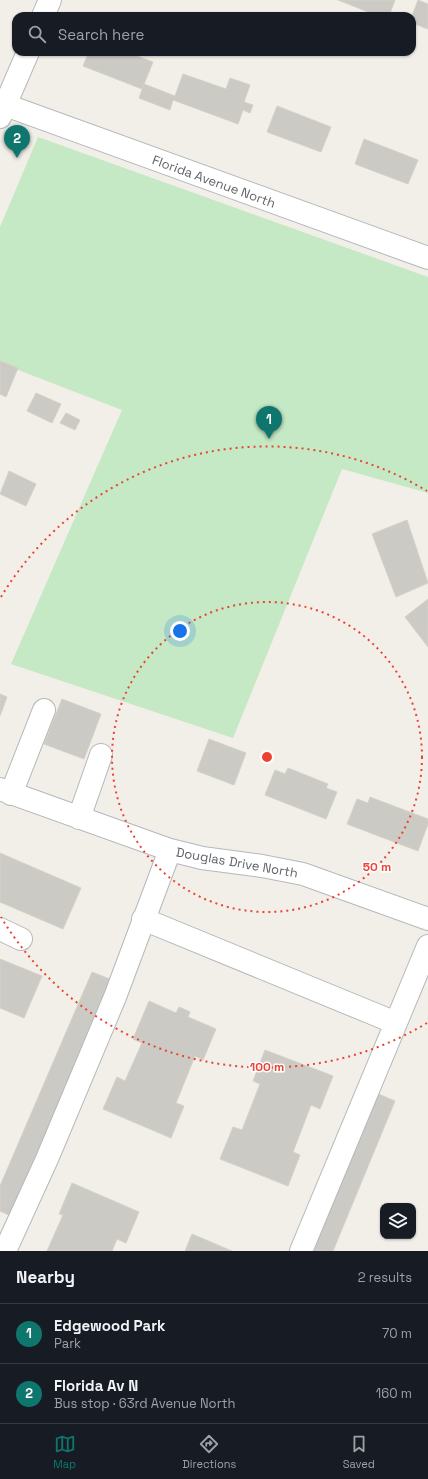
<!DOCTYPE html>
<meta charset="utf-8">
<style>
body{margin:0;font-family:"Space Grotesk",sans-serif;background:#20242c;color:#f1f3f6}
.controls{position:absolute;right:12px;bottom:12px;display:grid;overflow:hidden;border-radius:8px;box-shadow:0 1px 3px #0004}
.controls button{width:36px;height:36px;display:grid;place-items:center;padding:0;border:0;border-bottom:1px solid #363941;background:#171b24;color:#f1f3f6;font:20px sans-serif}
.you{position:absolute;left:180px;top:631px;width:14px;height:14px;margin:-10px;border:3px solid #fff;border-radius:50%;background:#1a73e8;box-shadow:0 0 0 6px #1a73e833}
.badge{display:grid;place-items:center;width:26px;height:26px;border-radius:50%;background:#0f766e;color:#fff;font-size:13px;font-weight:700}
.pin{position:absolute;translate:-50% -33px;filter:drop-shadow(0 1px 2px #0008)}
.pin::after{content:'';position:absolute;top:21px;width:14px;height:12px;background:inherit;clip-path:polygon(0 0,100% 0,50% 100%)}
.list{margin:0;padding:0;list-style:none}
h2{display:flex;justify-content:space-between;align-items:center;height:52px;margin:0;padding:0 16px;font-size:17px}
h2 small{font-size:13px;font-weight:400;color:#9ea1a6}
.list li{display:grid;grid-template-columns:26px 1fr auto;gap:12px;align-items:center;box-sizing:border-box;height:60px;padding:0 16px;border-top:1px solid #363941}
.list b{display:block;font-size:15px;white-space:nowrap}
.list p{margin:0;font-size:13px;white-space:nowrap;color:#9ea1a6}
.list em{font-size:13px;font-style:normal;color:#9ea1a6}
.icon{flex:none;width:22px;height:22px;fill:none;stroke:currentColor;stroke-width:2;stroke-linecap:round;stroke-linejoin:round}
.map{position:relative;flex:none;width:428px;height:1251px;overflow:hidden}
.search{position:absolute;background:#171b24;box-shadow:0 1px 3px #0004;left:12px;right:12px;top:12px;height:44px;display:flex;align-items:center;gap:10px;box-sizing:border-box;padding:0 14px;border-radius:12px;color:#9ea1a6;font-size:15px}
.sheet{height:172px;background:#171b24}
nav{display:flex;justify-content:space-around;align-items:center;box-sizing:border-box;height:56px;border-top:1px solid #363941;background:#171b24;font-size:11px;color:#9ea1a6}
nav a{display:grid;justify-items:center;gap:2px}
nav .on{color:#0f766e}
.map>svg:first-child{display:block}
.green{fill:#c5e8c5}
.building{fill:#cccac5;stroke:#d6d1c6}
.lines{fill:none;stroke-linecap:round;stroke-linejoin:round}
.minor-casing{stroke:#b5b8bc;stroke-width:24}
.minor{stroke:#fff;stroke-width:22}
.ring{fill:none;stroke:#ea4335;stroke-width:2;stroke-dasharray:2 4}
.labels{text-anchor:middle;stroke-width:3;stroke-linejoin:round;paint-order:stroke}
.street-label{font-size:13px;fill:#5f6368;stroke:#fff}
.centre{fill:#ea4335;stroke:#fff;stroke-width:2}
.ring-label{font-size:12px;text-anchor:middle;font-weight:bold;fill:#ea4335;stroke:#fff;stroke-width:3;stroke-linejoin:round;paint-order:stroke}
</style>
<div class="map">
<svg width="428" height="1251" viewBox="0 0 428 1251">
<rect width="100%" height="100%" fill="#f1efe8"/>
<path class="green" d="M38,137L428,277V493L342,469L233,738L11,664L122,410L0,363V227Z"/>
<path class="building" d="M338,0H395L389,16H378Z
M418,0L428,4V29L412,23V16Z
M89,52H126L153,62L142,89L83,66Z
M183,74L226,89L230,78L250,85L244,102L253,105L250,113L243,110L238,124L173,100L170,110L139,98L144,84L175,96Z
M277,106L331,127L321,152L267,132Z
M364,139L418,160L408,184L355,164Z
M0,361L18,368L6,397L0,394Z
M36,393L61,404L52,423L27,411Z
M66,413L80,420L75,430L60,423Z
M9,471L36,484L26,506L0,494Z
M407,520L428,583L396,597L372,534Z
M428,599V647L405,617Z
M0,694L7,697L0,716Z
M62,699L101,714L84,759L44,744Z
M209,739L246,753L234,785L197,771Z
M288,768L328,784L326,788L337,792L326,819L265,795L275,770L285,774Z
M370,797L428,819V824L418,851L347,824L357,799L368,803Z
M0,853L81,888L63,929L0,902Z
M0,959L42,976L24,1018L0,1008Z
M92,972L112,980L11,1216L0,1211V1186Z
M149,1001L176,1013L179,1007L190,1012L188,1017L216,1029L203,1060L195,1056L176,1103L184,1106L171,1138L103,1109L117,1077L125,1081L142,1043L133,1039Z
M265,1050L333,1076L320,1109L311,1105L293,1152L300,1155L288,1186L220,1159L233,1127L242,1130L260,1084L253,1081Z
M376,1093L395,1101L333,1251H310Z
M72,1183L139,1212L126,1243L117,1239L112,1251H47L63,1215L59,1214Z
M192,1234L232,1251H185Z"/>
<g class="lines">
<g class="minor-casing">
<path id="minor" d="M43,16L50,0
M0,103L428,258
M0,117L28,52
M0,789L170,850L202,858L262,866L303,874L428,919
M11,794L44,710
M79,818L101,755
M143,919L396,1023
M0,929L21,939
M5,1251L47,1159L115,997L170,850
M301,1251L428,946"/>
</g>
<use href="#minor" class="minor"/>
</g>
<g class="ring">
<circle cx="267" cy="757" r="155"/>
<path d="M427 1023A310 310 0 0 1 1 917M1 597A310 310 0 0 1 427 491"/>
</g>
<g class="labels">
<g class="street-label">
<text transform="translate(214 181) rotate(20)" y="5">Florida Avenue North</text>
<text transform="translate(237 862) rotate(10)" y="5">Douglas Drive North</text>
</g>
</g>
<circle cx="267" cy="757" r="6" class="centre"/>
<g class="ring-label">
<text x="377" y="871">50 m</text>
<text x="267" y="1071">100 m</text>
</g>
</svg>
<div class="controls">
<button><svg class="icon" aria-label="layers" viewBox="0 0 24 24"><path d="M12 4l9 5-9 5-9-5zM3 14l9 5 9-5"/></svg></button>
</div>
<div class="you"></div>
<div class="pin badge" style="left:269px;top:439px">1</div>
<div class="pin badge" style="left:17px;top:158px">2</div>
<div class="search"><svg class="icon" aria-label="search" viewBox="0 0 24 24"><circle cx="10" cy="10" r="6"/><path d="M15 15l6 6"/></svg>Search here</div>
</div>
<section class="sheet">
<h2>Nearby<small>2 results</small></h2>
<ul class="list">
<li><span class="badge">1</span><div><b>Edgewood Park</b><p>Park</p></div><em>70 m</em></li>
<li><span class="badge">2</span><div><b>Florida Av N</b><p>Bus stop · 63rd Avenue North</p></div><em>160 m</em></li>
</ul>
</section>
<nav>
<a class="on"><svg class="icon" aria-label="map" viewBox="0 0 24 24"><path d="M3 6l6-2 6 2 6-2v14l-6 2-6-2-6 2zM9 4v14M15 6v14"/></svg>Map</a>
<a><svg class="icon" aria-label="directions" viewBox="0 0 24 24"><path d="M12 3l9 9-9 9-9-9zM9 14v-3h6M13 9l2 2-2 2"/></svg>Directions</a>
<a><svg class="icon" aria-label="saved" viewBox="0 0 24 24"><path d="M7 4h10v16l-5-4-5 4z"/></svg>Saved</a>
</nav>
